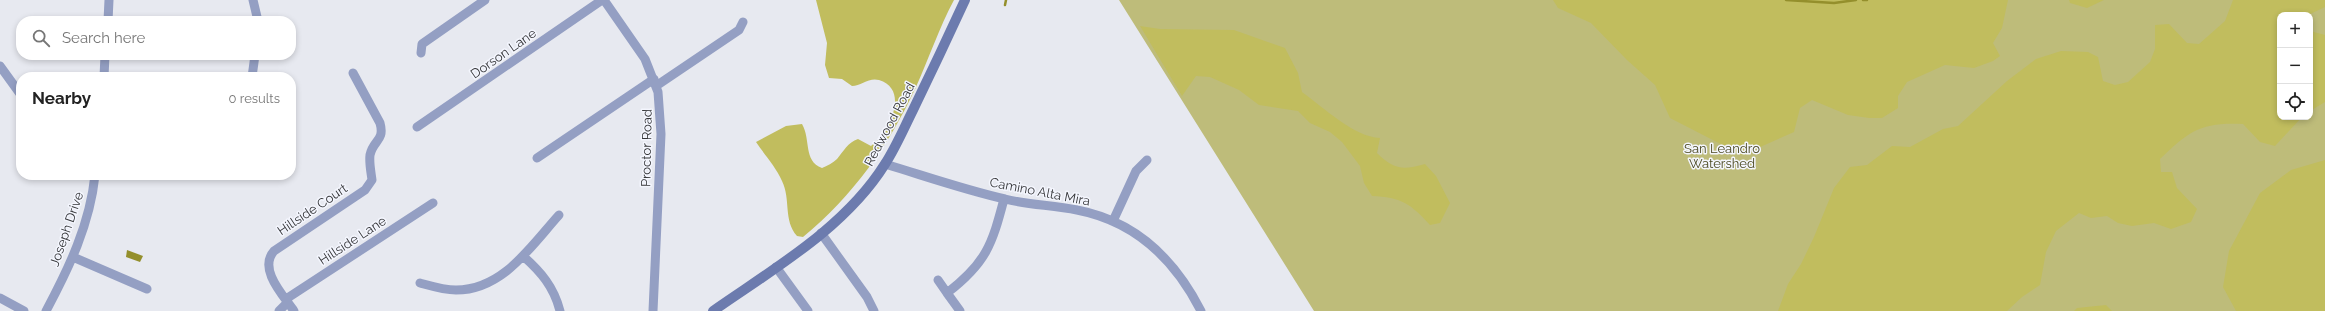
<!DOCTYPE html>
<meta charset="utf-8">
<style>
body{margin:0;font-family:Raleway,sans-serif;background:#f2f2f2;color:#222}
.controls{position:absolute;right:12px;top:12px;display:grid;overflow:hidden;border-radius:8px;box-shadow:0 2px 6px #0003}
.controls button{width:36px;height:36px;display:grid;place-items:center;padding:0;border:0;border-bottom:1px solid #e0e0e0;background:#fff;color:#222;font:20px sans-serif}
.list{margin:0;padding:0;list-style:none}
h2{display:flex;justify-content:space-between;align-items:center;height:52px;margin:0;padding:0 16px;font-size:17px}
h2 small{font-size:13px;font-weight:400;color:#767676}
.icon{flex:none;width:22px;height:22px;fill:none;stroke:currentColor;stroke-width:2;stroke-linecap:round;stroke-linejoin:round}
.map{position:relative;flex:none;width:2325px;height:311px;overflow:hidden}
.search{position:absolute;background:#fff;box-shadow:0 2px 6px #0003;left:16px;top:16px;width:280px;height:44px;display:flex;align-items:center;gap:10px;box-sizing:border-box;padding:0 14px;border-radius:16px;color:#767676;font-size:15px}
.panel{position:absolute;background:#fff;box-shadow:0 2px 6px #0003;left:16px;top:72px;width:280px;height:108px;border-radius:16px}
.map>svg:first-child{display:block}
.green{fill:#bebc7a;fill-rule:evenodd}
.forest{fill:#c1bd5e}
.water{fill:#948f2c}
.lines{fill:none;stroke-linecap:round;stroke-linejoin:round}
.stream{stroke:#948f2c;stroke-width:2.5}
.street{stroke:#949fc3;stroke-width:9}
.secondary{stroke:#6c7bae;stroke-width:10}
.labels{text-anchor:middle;stroke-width:3;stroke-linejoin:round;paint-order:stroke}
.street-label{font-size:13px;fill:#353639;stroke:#f4f6fe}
.park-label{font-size:13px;fill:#4b4921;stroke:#f4f6fe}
</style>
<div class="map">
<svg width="2325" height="311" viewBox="0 0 2325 311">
<rect width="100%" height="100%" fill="#e7e9f0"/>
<path class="green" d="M1119,0H2325V311H1314ZM2280,15H2310V117H2280Z"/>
<path class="forest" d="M816,0H954C939,28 929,58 916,87C889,145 853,196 803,237L797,236C783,220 791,199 782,181C776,167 764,154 756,142L786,126L802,124C811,139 803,161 822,168C827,166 833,163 837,159C843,152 848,142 858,139L871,146C888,134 911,90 879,80C869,77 861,86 852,86L842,79L829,78L825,65L827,43Z
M1553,0H2017H2008L2002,28L1993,43L2000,56L1993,61L1974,68L1945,65L1907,82L1898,96V108L1882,118H1869L1848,115L1812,100L1800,108L1794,132L1742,155L1670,118L1655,85L1627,60L1591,23L1558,8Z
M2069,0H2104L2087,8L2070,3Z
M2233,0H2325V7L2308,15H2280V117H2302L2275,146L2260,142L2243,124C2201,122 2189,131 2160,159L2161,172H2172L2177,188L2197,209L2191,222L2171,229L2154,223L2132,226L2118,223L2107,216L2091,218L2079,213L2056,231L2046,252L2040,285L2022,297L2007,311H1778L1788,284L1801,264L1814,237L1834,188L1850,167L1867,165L1892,146L1910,147L1943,129L1958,126L2007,81L2036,59L2061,51L2088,52L2098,57L2103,81L2115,85L2128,82L2150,62L2155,49V25L2169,24L2187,43L2199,44L2225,21Z
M1140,26L1160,29L1234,30L1285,48L1298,73L1302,92C1323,107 1354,137 1380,138L1377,153C1394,170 1403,170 1425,164L1436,176L1450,203L1440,223L1430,225C1411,204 1401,197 1372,196L1364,183L1360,166L1342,142L1330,132L1310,123L1298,111L1259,105L1239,90L1210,77L1196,76L1182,96Z
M2310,31L2325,35V102L2310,111Z
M2325,160V311H2236L2223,287L2229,251L2260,193L2291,170Z
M2106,305L2112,311H2074L2077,308Z"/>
<path class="water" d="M127,250L143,256L140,262L126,257Z"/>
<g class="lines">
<path class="stream" d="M1786,0L1834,3L1856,0
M1863,0H1867
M1005,5L1006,0"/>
<path class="street" d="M253,0L258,21
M604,0L645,59L658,92L661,134L653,311
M108,21L109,0
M421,53L422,44L485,0
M0,66L21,95
M104,77L105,55
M252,77L255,55
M656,86L739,30L743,22
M417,127L602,0
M537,158L654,79
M885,164C925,176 965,190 1005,199C1028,205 1053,205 1077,210C1135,221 1175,260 1201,311
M1113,221L1136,171L1147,160
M821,233L867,297L874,311
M523,256C541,272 554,287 560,311
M73,257L147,289
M776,267L808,311
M938,280L947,293
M420,283C431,286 444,290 456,290C503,290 531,246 559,215
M0,298L24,311
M286,299L433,203
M46,311C69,268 90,224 95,175
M279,311L288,302
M294,311C283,295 258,269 274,251L365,190L372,180C371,172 369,163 370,155C373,140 385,141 380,123L353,73
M960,311L947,293C986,263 992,245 1004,199"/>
<path class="secondary" d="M713,311C773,269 845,228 885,164C896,147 904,128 913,110C931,73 948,37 965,0"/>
</g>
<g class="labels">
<g class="street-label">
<text transform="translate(503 53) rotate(-35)" y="5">Dorson Lane</text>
<text transform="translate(889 124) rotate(-62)" y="5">Redwood Road</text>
<text transform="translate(646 148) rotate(-89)" y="5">Proctor Road</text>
<text transform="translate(1040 191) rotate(11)" y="5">Camino Alta Mira</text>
<text transform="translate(312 209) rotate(-34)" y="5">Hillside Court</text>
<text transform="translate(66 229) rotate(-71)" y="5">Joseph Drive</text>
<text transform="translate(352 240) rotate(-33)" y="5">Hillside Lane</text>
</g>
<g class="park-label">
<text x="1722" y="153">San Leandro<tspan x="1722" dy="15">Watershed</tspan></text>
</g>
</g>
</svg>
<div class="controls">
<button>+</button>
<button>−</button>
<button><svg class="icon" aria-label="locate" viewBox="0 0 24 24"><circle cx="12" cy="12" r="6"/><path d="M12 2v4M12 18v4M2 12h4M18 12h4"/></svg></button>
</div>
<div class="search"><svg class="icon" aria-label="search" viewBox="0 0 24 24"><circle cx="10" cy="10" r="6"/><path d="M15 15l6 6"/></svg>Search here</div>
<section class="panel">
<h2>Nearby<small>0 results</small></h2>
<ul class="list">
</ul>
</section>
</div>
